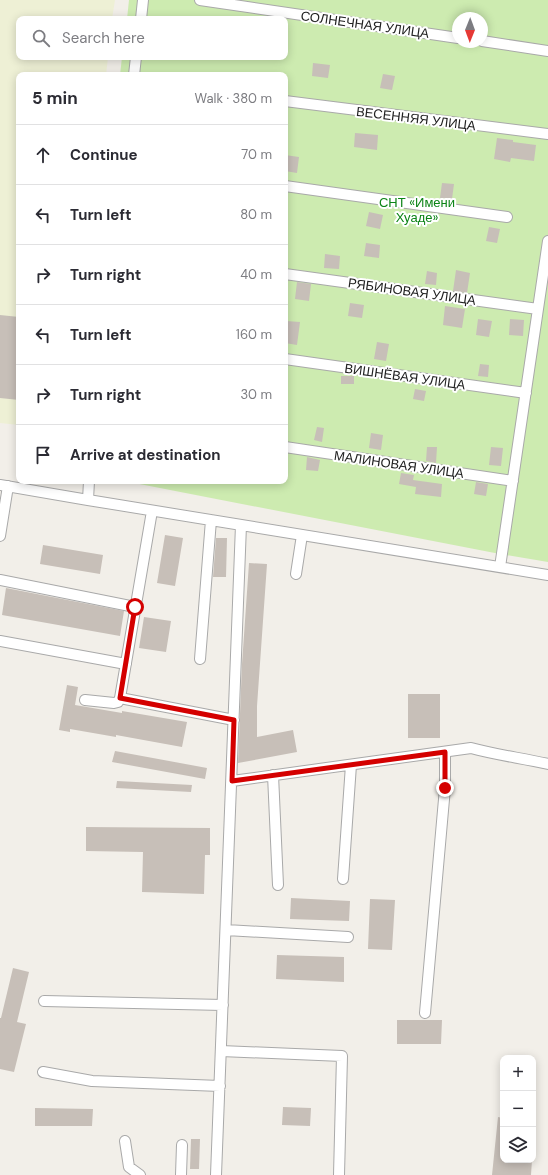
<!DOCTYPE html>
<meta charset="utf-8">
<style>
body{margin:0;font-family:"DM Sans",sans-serif;background:#f7f7f7;color:#2b2b33}
.controls{position:absolute;right:12px;bottom:12px;display:grid;overflow:hidden;border-radius:8px;box-shadow:0 2px 10px #0003}
.controls button{width:36px;height:36px;display:grid;place-items:center;padding:0;border:0;border-bottom:1px solid #e1e1e2;background:#fff;color:#2b2b33;font:20px sans-serif}
.compass{position:absolute;left:452px;top:12px;width:36px;height:36px;border-radius:50%;background:#fff;box-shadow:0 2px 10px #0003;rotate:181deg}
.stop{position:absolute;width:12px;height:12px;margin:-9px;border:3px solid #d40000;border-radius:50%;background:#fff}
.stop.end{background:#d40000;border-color:#fff;box-shadow:0 1px 4px #0008}
.list{margin:0;padding:0;list-style:none}
h2{display:flex;justify-content:space-between;align-items:center;height:52px;margin:0;padding:0 16px;font-size:17px}
h2 small{font-size:13px;font-weight:400;color:#7c7c81}
.list li{display:grid;grid-template-columns:26px 1fr auto;gap:12px;align-items:center;box-sizing:border-box;height:60px;padding:0 16px;border-top:1px solid #e1e1e2}
.list b{display:block;font-size:15px;white-space:nowrap}
.list em{font-size:13px;font-style:normal;color:#7c7c81}
.icon{flex:none;width:22px;height:22px;fill:none;stroke:currentColor;stroke-width:2;stroke-linecap:round;stroke-linejoin:round}
.map{position:relative;flex:none;width:548px;height:1175px;overflow:hidden}
.search{position:absolute;background:#fff;box-shadow:0 2px 10px #0003;left:16px;top:16px;width:272px;height:44px;display:flex;align-items:center;gap:10px;box-sizing:border-box;padding:0 14px;border-radius:8px;color:#7c7c81;font-size:15px}
.panel{position:absolute;background:#fff;box-shadow:0 2px 10px #0003;left:16px;top:72px;width:272px;height:412px;border-radius:8px}
.map>svg:first-child{display:block}
.farmland{fill:#eef0d5}
.grass{fill:#cdebb0;fill-rule:evenodd}
.building{fill:#c7bfb8}
.lines{fill:none;stroke-linecap:round;stroke-linejoin:round}
.minor-casing{stroke:#a9a9a9;stroke-width:12}
.minor{stroke:#fff;stroke-width:10}
.route{stroke:#d40000;stroke-width:5}
.labels{text-anchor:middle;stroke-width:4;stroke-linejoin:round;paint-order:stroke}
.street-label{font-size:13px;fill:#222;stroke:#fff}
.park-label{font-size:13px;fill:#0c8416;stroke:#fff}
</style>
<div class="map">
<svg width="548" height="1175" viewBox="0 0 548 1175">
<rect width="100%" height="100%" fill="#f2efe9"/>
<path class="farmland" d="M0,0H115L112,19H19V57H108L106,75H19V425L0,423Z"/>
<path class="grass" d="M129,0H548V562L500,554L124,481H285V75H120L122,57H285V19H127ZM458,18H482V42H458Z"/>
<path class="building" d="M313,63L330,65L328,78L312,76Z
M383,74L395,76L392,90L380,88Z
M355,133L378,135L377,150L354,147Z
M497,138L513,140V142L536,145L534,161L511,158L510,162L494,159Z
M285,155L299,157L297,173L285,171Z
M442,183L454,184L452,199L440,198Z
M369,212L383,215L380,229L366,226Z
M489,227L500,229L497,243L486,241Z
M366,243L380,245L379,258L364,256Z
M325,254L340,256L339,269L324,268Z
M456,270L470,273L467,293L453,291Z
M427,271L437,273L436,285L425,284Z
M297,282L311,284L309,301L295,299Z
M350,303L364,305L362,318L348,316Z
M445,306L465,309L462,328L443,325Z
M0,315L19,317V400L0,398Z
M478,319L492,321L489,337L476,335Z
M510,319L524,320L523,336L509,335Z
M286,321L300,322L297,345L285,343Z
M377,342L389,344L386,361L374,359Z
M480,364L489,365L488,377L478,376Z
M341,376H354V384H341Z
M415,389L426,391L424,401L413,399Z
M317,427L324,428L322,442L314,440Z
M371,433L383,435L381,450L369,448Z
M427,447H437L436,463L426,461Z
M491,447L503,448L501,466L489,465Z
M307,457L320,460L318,471L306,470Z
M401,473L414,475L413,480L442,484L441,497L415,494L416,487L399,484Z
M476,482L488,484L486,496L474,494Z
M165,535L183,538L175,586L157,583Z
M216,538H227L226,577H213Z
M43,545L103,555L100,574L40,564Z
M249,563L267,564L257,706V737L293,730L297,752L238,763L242,664Z
M6,588L124,611L120,636L2,615Z
M144,617L171,621L166,652L139,648Z
M67,685L78,687L75,705L122,713V711L187,722L182,747L116,735V737L70,729V732L59,730Z
M408,694H440V738H408Z
M115,751L207,768L205,779L112,762Z
M117,781L192,785L191,792L116,788Z
M86,827L210,828V855H205L204,894L142,892L143,852L86,851Z
M291,898L350,901L349,921L290,919Z
M370,899L395,900L392,950L368,949Z
M277,955L344,957V982L276,979Z
M13,968L29,972L17,1022L26,1024L14,1072L0,1069V1018H1Z
M397,1020H442L441,1044H397Z
M283,1107L311,1108L310,1126L282,1125Z
M35,1108L93,1109L92,1126H35Z
M498,1117L503,1118V1160H532L531,1175H492Z
M191,1139H200L199,1169H190Z"/>
<g class="lines">
<g class="minor-casing">
<path id="minor" d="M200,0L458,38
M141,19L143,0
M482,41L548,51
M134,75L136,57
M285,101L548,134
M285,186L507,217
M285,274L538,309
M285,359L526,393
M285,447L513,481
M0,485L88,500L548,575
M88,500L89,481
M152,511L120,698L234,720
M0,536L8,486
M500,567L548,241
M296,574L302,535
M0,580L135,607
M0,641L126,664
M200,659L211,520
M85,700L114,703L118,702L120,698
M273,775L278,885
M232,781L471,748C496,755 522,758 548,764
M343,879L351,765
M226,930L348,937
M44,1001L223,1005
M425,1013L445,788V752
M221,1051L342,1056L339,1175
M43,1072L92,1081L220,1086
M125,1141L129,1167L140,1175
M181,1175L182,1145
M216,1175L241,525"/>
</g>
<use href="#minor" class="minor"/>
</g>
<g class="lines">
<path class="route" d="M135,607L120,698L234,720L232,781L445,752V788"/>
</g>
<g class="labels">
<g class="street-label">
<text transform="translate(365 24) rotate(8)" y="5">СОЛНЕЧНАЯ УЛИЦА</text>
<text transform="translate(416 118) rotate(7)" y="5">ВЕСЕННЯЯ УЛИЦА</text>
<text transform="translate(412 291) rotate(8)" y="5">РЯБИНОВАЯ УЛИЦА</text>
<text transform="translate(405 376) rotate(8)" y="5">ВИШНЁВАЯ УЛИЦА</text>
<text transform="translate(399 464) rotate(8)" y="5">МАЛИНОВАЯ УЛИЦА</text>
</g>
<g class="park-label">
<text x="417" y="207">СНТ «Имени<tspan x="417" dy="15">Хуаде»</tspan></text>
</g>
</g>
</svg>
<div class="controls">
<button>+</button>
<button>−</button>
<button><svg class="icon" aria-label="layers" viewBox="0 0 24 24"><path d="M12 4l9 5-9 5-9-5zM3 14l9 5 9-5"/></svg></button>
</div>
<svg class="compass" viewBox="-18 -18 36 36"><path d="M0-13l5 13h-10z" fill="#e53935"/><path d="M0 13l5-13h-10z" fill="#7c7c81"/></svg>
<div class="stop" style="left:135px;top:607px"></div>
<div class="stop end" style="left:445px;top:788px"></div>
<div class="search"><svg class="icon" aria-label="search" viewBox="0 0 24 24"><circle cx="10" cy="10" r="6"/><path d="M15 15l6 6"/></svg>Search here</div>
<section class="panel">
<h2>5 min<small>Walk · 380 m</small></h2>
<ul class="list">
<li><svg class="icon" aria-label="ahead" viewBox="0 0 24 24"><path d="M12 20V5M6 11l6-6 6 6"/></svg><div><b>Continue</b></div><em>70 m</em></li>
<li><svg class="icon" aria-label="left" viewBox="0 0 24 24"><path d="M17 20v-9H6M10 6l-5 5 5 5"/></svg><div><b>Turn left</b></div><em>80 m</em></li>
<li><svg class="icon" aria-label="right" viewBox="0 0 24 24"><path d="M7 20v-9h11M14 6l5 5-5 5"/></svg><div><b>Turn right</b></div><em>40 m</em></li>
<li><svg class="icon" aria-label="left" viewBox="0 0 24 24"><path d="M17 20v-9H6M10 6l-5 5 5 5"/></svg><div><b>Turn left</b></div><em>160 m</em></li>
<li><svg class="icon" aria-label="right" viewBox="0 0 24 24"><path d="M7 20v-9h11M14 6l5 5-5 5"/></svg><div><b>Turn right</b></div><em>30 m</em></li>
<li><svg class="icon" aria-label="arrive" viewBox="0 0 24 24"><path d="M6 21V4h12l-3 4 3 4H6"/></svg><div><b>Arrive at destination</b></div></li>
</ul>
</section>
</div>
